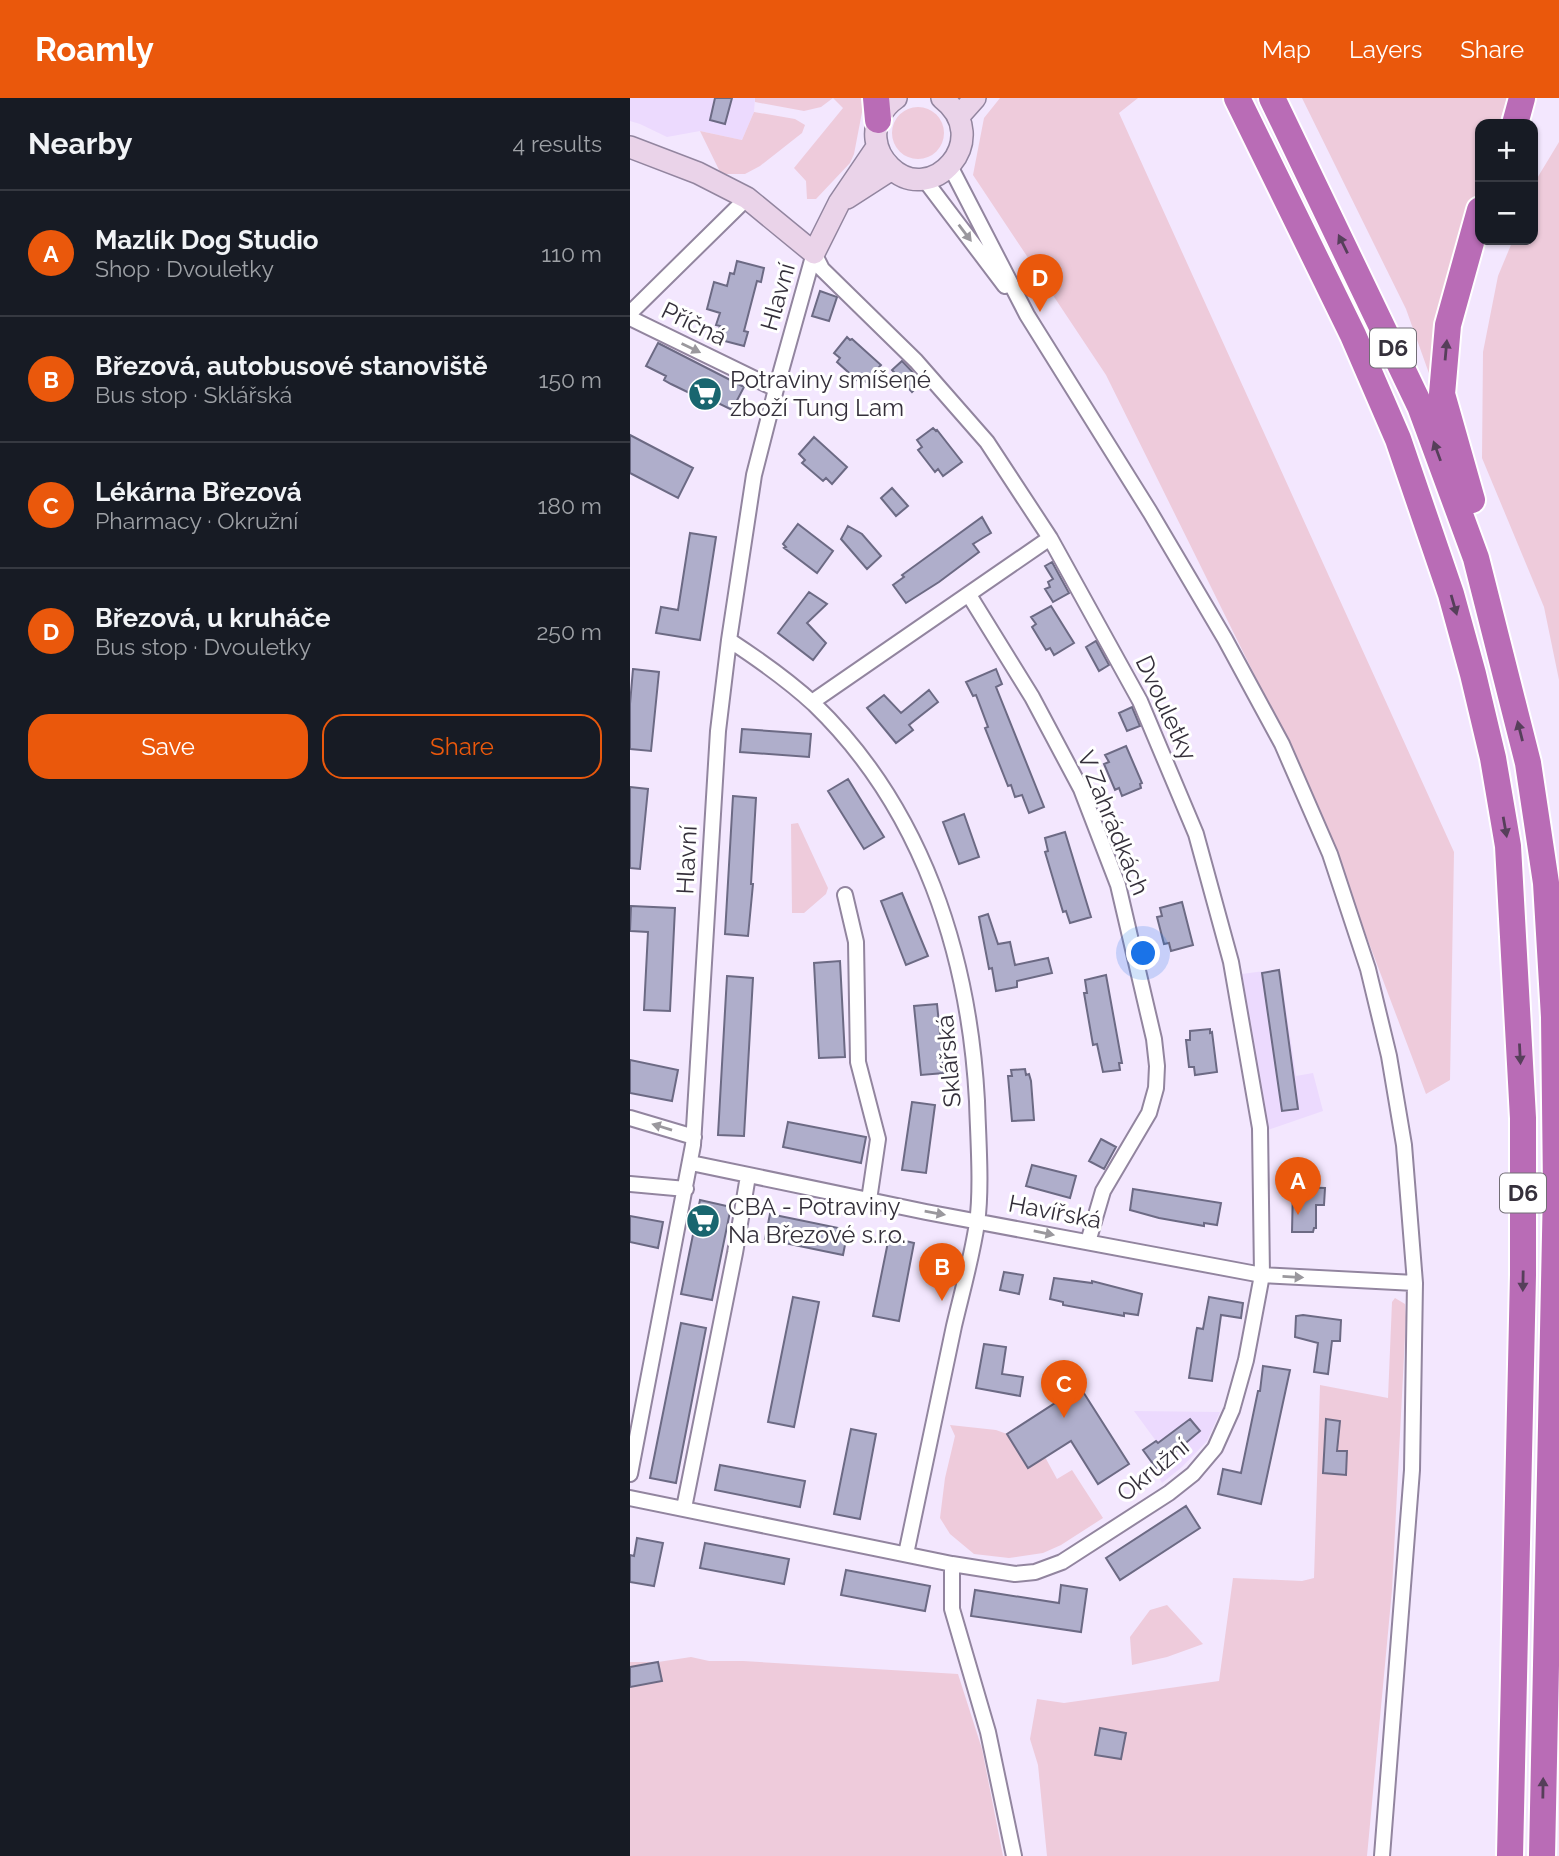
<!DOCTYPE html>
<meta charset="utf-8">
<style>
body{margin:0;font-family:Raleway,sans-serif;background:#20242c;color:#f1f3f6}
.controls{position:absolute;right:21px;top:21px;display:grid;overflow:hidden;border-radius:14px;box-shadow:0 2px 5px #0004}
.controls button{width:63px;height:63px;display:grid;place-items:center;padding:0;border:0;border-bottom:2px solid #363941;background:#171b24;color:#f1f3f6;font:35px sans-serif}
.you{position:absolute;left:514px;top:856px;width:24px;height:24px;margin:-18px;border:5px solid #fff;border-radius:50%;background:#1a73e8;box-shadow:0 0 0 10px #1a73e833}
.badge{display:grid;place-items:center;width:46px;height:46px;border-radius:50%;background:#ea580c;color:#fff;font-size:23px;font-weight:700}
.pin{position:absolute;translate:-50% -58px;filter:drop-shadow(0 2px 4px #0008)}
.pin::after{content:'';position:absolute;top:37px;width:24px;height:21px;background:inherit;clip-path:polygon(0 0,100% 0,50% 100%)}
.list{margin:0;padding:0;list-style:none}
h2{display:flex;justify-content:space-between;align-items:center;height:91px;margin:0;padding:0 28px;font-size:30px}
h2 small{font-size:23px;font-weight:400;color:#9ea1a6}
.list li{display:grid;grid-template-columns:46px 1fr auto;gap:21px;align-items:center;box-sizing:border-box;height:126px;padding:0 28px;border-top:2px solid #363941}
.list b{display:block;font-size:26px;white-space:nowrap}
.list p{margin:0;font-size:23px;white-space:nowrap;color:#9ea1a6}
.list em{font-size:23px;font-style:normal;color:#9ea1a6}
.actions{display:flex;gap:14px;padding:21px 28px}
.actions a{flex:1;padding:16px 0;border:2px solid #ea580c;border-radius:21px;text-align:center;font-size:24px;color:#ea580c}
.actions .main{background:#ea580c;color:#fff}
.map{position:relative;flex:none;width:929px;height:1758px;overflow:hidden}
header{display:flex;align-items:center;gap:42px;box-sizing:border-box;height:98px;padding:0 35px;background:#ea580c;color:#fff}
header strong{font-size:33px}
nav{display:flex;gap:38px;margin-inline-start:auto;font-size:24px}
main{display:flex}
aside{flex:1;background:#171b24}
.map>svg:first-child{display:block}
.built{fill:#ecdafe}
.green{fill:#eecbdb}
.building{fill:#afaecb;stroke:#6c6a84;stroke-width:2}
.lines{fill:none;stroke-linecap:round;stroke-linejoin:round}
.street-casing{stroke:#92859f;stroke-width:18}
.secondary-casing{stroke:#92859f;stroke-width:24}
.highway-casing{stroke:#fff;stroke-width:30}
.street{stroke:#fff;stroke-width:14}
.secondary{stroke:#ead3e9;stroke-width:21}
.highway{stroke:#b96cb6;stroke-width:26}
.oneway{fill:#9a989d}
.oneway2{fill:#563f5a}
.labels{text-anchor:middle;stroke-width:6;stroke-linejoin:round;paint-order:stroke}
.shield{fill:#fff;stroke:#726e76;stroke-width:2}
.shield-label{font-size:23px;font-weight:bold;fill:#35303b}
.street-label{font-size:24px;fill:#35303b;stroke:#fff}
.poi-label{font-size:24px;fill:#35303b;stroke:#fff;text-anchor:start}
</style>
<header>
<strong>Roamly</strong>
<nav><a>Map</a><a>Layers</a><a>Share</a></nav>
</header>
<main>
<aside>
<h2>Nearby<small>4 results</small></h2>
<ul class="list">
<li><span class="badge">A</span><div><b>Mazlík Dog Studio</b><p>Shop · Dvouletky</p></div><em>110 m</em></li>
<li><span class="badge">B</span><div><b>Březová, autobusové stanoviště</b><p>Bus stop · Sklářská</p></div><em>150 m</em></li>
<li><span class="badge">C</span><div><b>Lékárna Březová</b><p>Pharmacy · Okružní</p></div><em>180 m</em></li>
<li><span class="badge">D</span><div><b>Březová, u kruháče</b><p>Bus stop · Dvouletky</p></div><em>250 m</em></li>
</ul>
<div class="actions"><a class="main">Save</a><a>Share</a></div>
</aside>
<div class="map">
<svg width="929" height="1758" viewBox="0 0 929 1758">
<rect width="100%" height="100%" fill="#f3e7fe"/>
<path class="built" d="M0,0H125L124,14L112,42L70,33L37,39L10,26L0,23Z
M650,871L666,978L683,975L693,1013L638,1032L612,876Z
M504,1313L590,1314L577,1343L552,1369L532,1385L513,1352L526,1343Z"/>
<path class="green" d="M125,0H232L233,9L224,56L220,65L186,101H177L176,83L164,70L213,10L203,0L191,9L174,13L125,4Z
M370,0H508L489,15L824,754L820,982L796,996L680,689L476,277L343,77L354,20Z
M672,0H877L869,26H850V82L801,281L776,211Z
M262 35a26 26 0 1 1 52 0a26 26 0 1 1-52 0Z
M124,14L165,21L175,27L172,35L130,68L115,76H91L70,33L112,42Z
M929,44V582L914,509L852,360L853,254L868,178L883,142H903V87Z
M168,725L198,790L196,796L174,815H162L161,726Z
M765,1200L775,1206L776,1219L762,1492L737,1758H417L408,1667L400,1641L407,1601L434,1605L589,1583L603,1480L672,1483L684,1480L690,1287L758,1300L762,1204Z
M320,1327L366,1332L377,1336L398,1370L415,1359L427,1381L442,1372L473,1420L431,1447L413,1455L379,1460L344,1456L320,1436L310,1420L315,1380L325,1338Z
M537,1507L573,1546L537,1559L502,1567L500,1539L520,1512Z
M61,1559L79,1563H113L328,1576L352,1651L373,1758H0V1564H28Z"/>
<path class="building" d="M85,0H102L95,26L80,22Z
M107,163L134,170L131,184L127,183L114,233L118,234L114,248L87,241L90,228L86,227L90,215L77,211L84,184L97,188L100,175L104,176Z
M190,193L207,199L199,223L182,218Z
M217,239L220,242L222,241L251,267L236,284L230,279L227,282L207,264L210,260L204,255Z
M28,245L114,289L102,312L82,302L80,305L41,286L34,282L36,278L16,268Z
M272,263L292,284L282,294L262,272Z
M303,330L306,333L307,332L332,364L313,378L308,371L305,374L288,352L292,349L287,342Z
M0,337L63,370L48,400L0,375Z
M184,339L217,369L202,386L196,380L193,383L172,365L175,362L169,356Z
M262,390L278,408L266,418L251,400Z
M352,419L361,435L343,446L349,454L309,484L276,505L263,487L274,479L272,477Z
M168,426L203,453L187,475L154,450L156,449L153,446Z
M218,428L232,436L251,458L237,471L211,441Z
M60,435L86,439L70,542L26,535L31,509L48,512Z
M422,464L439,495L423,504L415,491L420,489L418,484L423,481L415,468Z
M179,494L197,506L177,525L196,545L183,562L148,535Z
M421,508L444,545L424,557L420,550L416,552L402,529L406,526L401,519Z
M466,543L479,567L469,573L456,549Z
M3,571L29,574L21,653L0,651V606Z
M366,571L372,586L366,589L414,709L399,715L392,697L385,699L381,687L378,688L355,630L358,629L346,597L343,598L336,584Z
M299,592L308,604L279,627L283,632L266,645L237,610L254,597L271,615Z
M502,609L510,628L497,633L489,615Z
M112,631L181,636L179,659L110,654Z
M496,648L512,685L510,686L511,690L492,698L489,690L485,692L474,666L479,664L475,657Z
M218,681L254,739L234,751L198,693Z
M0,689L18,691L10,771L0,770Z
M103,698L126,700L121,786H123L118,838L95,836Z
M334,716L349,759L329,766L313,724Z
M435,734L461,819L440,825L436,813L433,814L415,754L418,753L415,740Z
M272,795L298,858L276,867L251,803Z
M552,804L563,847L541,853L539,845L534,846L527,819L532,818L530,810Z
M1,808L45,810L40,913L14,912L18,834L0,833Z
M358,816L368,846L380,844L385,867L418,860L422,875L387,883V889L366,893L362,870L359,871L349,819Z
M210,863L215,959L189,960L184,865Z
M649,872L668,1011L652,1013L632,875Z
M476,877L492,965H489L490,972L473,974L467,946L463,947L454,895H457L455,882Z
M97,878L123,880L114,1038L88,1037Z
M307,906L314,975L291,977L284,908Z
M580,931V935L582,934L587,974L565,977L564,969H559L556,942H560V933Z
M0,962L48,972L42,1003L0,995Z
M395,971L396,977L399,976L401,983L404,1022L382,1023L378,978H382L381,972Z
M282,1004L305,1007L296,1075L272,1072Z
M158,1024L236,1039L231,1065L153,1049Z
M471,1041L486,1049L474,1071L459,1063Z
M402,1067L446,1078L440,1100L396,1088Z
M663,1089L695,1090L694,1107H686V1130H684L683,1134H662Z
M503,1091L591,1105L587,1127L574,1125V1128L529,1120L500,1112Z
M70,1102L101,1109L82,1202L51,1196Z
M140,1116L218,1132L213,1157L135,1141Z
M0,1118L33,1124L28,1150L0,1144Z
M259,1139L284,1145L269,1223L243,1218Z
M374,1174L393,1177L389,1196L370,1192Z
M424,1180L462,1185V1183L512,1196L508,1217L494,1215V1218L433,1207V1204L420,1201Z
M163,1199L189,1204L164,1329L138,1324Z
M579,1199L613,1205L611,1220L591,1217L582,1283L559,1280L566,1235L567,1230L573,1231Z
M673,1217L711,1222L710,1243H702L698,1276L684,1274L688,1245L665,1239L666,1218Z
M51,1225L76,1230L46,1385L20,1380Z
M354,1246L376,1249L372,1276L393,1279L390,1298L346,1290Z
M633,1268L660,1272L631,1406L588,1396L593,1371L611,1375L628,1293H630Z
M450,1289L499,1366L468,1386L441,1343L398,1370L377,1336Z
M560,1321L570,1333L526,1370L513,1352L526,1343L528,1345Z
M696,1321L710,1323L707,1353H717L716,1377L693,1375Z
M221,1331L246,1336L230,1421L204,1416Z
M90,1367L175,1383L170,1409L85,1392Z
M556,1408L570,1430L490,1482L476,1460Z
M7,1440L33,1445L24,1488L0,1484V1457L4,1458Z
M75,1445L159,1461L154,1486L70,1470Z
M216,1472L300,1488L295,1513L211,1497Z
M431,1487L457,1491L451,1534L341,1518L345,1492L429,1505Z
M28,1564L32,1583L0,1589V1569Z
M470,1630L496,1635L491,1661L465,1657Z"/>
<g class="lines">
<g class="street-casing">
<path id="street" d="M320,68L397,217L520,414L595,541L652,646L700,756L738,871L759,958L774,1047L785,1185L782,1372L752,1758
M294,81L375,188
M0,215L117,100
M0,220L146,291
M339,497L402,599L451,691L488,787L524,941L527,968L526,990L519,1015L473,1093L458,1144
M99,542C128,561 159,583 184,606C292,710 339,856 347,1003C348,1039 352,1090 347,1125C342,1159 332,1194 324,1228C308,1304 292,1380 276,1456
M182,604L420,440
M215,797L226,844L228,964L248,1041L239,1102
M0,1020L64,1039
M61,1065L296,1114L632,1177L785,1185
M0,1086L56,1091
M0,1376L63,1047L88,633L99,542L124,377L146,291L184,155
M0,1400L322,1466L385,1476L405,1474L432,1464L539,1395L563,1376L585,1350L602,1312L616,1262L632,1177L630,1030L601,864L566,736L510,603L420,440L357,344L286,263L192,171L184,155
M54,1410L105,1155L118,1078
M322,1466V1511L358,1634L384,1758"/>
</g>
<g class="secondary-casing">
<path id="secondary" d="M266,0C253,9 244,24 246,41C247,52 252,61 260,69C301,110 365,41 312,0
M329,18L345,0
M0,49L68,75L117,100L184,155L209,105L247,49
M217,100L262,71"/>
</g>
<g class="highway-casing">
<path id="highway" d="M246,0L248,22
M607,0L723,237L768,341L821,496L843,576L863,660L878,748L893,1020V1177L880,1758
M642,0L790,308L846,460L898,665L916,785L924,919L926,1090L912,1758
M885,26L892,0
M842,402L812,296L818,227L850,112"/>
</g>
<use href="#street" class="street"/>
<use href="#secondary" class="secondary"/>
<use href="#highway" class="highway"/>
</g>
<defs><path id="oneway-solid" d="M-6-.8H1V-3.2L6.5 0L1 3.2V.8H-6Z" transform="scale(1.75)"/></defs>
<g class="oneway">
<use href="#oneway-solid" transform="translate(335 135) rotate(53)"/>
<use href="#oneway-solid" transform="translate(61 250) rotate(26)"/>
<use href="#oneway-solid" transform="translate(32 1029) rotate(-163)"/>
<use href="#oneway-solid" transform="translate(305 1115) rotate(10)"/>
<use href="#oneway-solid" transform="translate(414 1135) rotate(11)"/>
<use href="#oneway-solid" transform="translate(663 1179) rotate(3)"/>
</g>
<g class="oneway2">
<use href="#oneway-solid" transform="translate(713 146) rotate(-116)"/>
<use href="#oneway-solid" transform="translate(816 252) rotate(-85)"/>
<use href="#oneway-solid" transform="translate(807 353) rotate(-110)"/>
<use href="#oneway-solid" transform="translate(824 507) rotate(74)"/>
<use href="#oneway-solid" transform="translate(890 633) rotate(-104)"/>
<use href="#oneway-solid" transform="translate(875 729) rotate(80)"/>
<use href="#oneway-solid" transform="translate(890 956) rotate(87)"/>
<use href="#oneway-solid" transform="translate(893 1183) rotate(91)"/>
<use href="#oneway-solid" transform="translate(913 1690) rotate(-89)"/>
</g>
<defs>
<g id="supermarket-disc" transform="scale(1.75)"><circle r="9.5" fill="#19666f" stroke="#fff"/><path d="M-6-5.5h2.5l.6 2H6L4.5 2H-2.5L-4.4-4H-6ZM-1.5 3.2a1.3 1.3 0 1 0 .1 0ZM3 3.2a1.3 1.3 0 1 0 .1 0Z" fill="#fff"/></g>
</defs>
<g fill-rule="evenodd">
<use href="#supermarket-disc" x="75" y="296"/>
<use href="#supermarket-disc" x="73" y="1123"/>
</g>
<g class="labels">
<g class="shield">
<rect x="740" y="230.5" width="46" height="39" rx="5"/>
<rect x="870" y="1075.5" width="46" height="39" rx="5"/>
</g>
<g class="shield-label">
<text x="763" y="258">D6</text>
<text x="893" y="1103">D6</text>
</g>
<g class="street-label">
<text transform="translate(148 199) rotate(-74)" y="8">Hlavní</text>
<text transform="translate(64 226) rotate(26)" y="8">Příčná</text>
<text transform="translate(536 610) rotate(65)" y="8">Dvouletky</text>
<text transform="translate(483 725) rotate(68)" y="8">V Zahrádkách</text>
<text transform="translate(57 762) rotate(-87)" y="8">Hlavní</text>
<text transform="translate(319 963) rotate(-95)" y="8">Sklářská</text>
<text transform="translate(425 1114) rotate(11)" y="8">Havířská</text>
<text transform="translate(523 1372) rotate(-39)" y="8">Okružní</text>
</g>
<g class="poi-label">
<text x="100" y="290">Potraviny smíšené<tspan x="100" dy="28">zboží Tung Lam</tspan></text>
<text x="98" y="1117">CBA - Potraviny<tspan x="98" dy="28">Na Březové s.r.o.</tspan></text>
</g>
</g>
</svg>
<div class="controls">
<button>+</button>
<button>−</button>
</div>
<div class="you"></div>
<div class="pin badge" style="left:668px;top:1117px">A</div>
<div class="pin badge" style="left:312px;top:1203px">B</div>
<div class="pin badge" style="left:434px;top:1320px">C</div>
<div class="pin badge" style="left:410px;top:214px">D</div>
</div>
</main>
